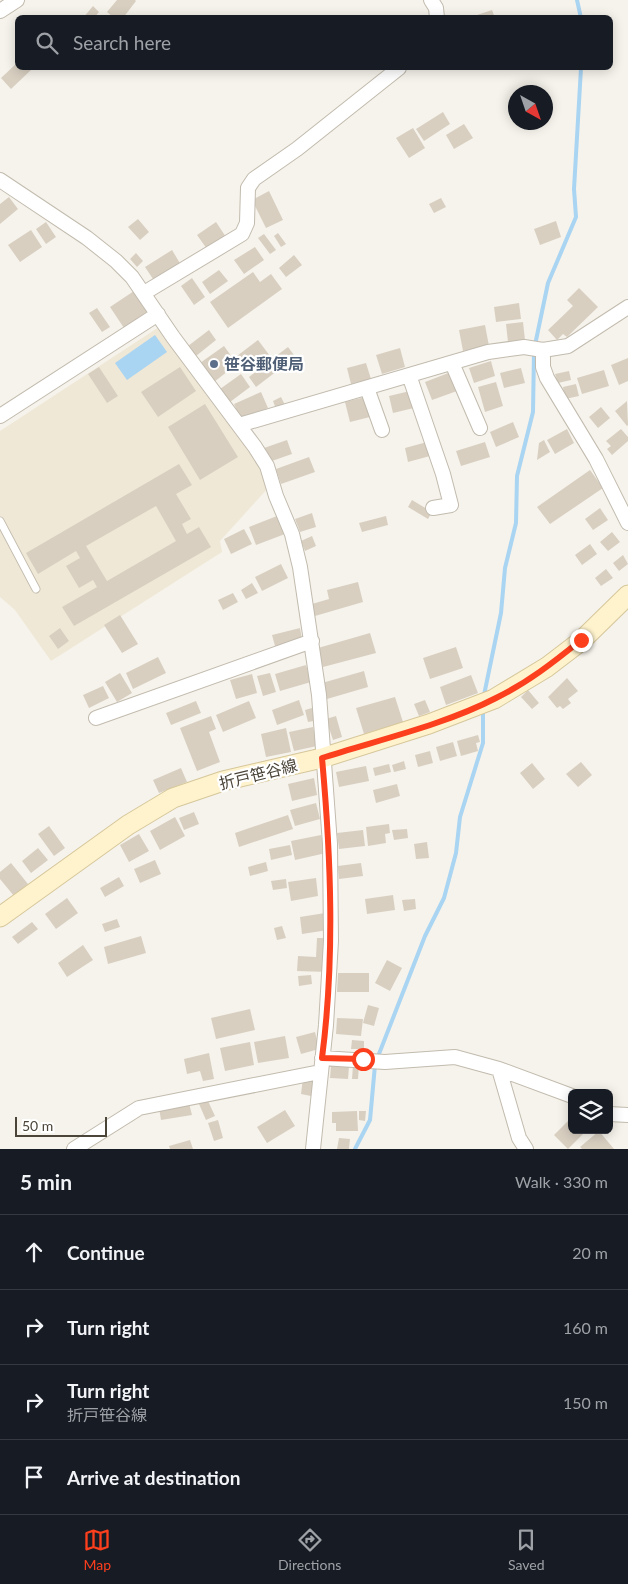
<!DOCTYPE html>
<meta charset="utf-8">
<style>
body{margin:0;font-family:Lato,"Noto Sans JP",sans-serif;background:#242831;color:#f1f3f6}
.controls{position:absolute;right:15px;bottom:15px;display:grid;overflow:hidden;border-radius:8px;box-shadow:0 2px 12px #0003}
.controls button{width:45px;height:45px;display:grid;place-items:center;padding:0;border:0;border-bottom:1px solid #363941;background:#171b24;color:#f1f3f6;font:25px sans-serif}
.compass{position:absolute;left:508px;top:85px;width:45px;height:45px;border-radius:50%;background:#171b24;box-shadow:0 2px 12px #0003;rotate:140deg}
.scale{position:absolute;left:15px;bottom:12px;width:92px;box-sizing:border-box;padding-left:5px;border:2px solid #4b4439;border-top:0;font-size:14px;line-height:18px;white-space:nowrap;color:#4b4439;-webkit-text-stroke:4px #fff;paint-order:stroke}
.stop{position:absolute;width:15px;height:15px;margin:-11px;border:4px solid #fc3f1d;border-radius:50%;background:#fff}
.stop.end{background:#fc3f1d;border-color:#fff;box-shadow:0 1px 5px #0008}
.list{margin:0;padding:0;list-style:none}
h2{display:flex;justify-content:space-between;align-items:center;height:65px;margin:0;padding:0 20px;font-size:21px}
h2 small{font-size:16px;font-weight:400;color:#9ea1a6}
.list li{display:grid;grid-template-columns:32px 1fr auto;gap:15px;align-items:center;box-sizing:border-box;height:75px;padding:0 20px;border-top:1px solid #363941}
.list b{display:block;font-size:19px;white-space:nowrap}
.list p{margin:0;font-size:16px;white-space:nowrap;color:#9ea1a6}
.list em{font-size:16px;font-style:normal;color:#9ea1a6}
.icon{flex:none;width:28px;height:28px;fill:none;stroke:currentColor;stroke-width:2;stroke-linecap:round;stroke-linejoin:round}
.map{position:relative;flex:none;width:628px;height:1149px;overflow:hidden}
.search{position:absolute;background:#171b24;box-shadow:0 2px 12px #0003;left:15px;right:15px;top:15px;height:55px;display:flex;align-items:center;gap:12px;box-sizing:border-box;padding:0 18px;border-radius:8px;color:#9ea1a6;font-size:19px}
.sheet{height:365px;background:#171b24}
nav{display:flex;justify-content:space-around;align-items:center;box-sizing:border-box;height:70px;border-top:1px solid #363941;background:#171b24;font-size:14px;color:#9ea1a6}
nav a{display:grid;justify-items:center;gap:2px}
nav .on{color:#fc3f1d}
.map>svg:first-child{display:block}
.education{fill:#efe8d6}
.water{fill:#a9d4f2}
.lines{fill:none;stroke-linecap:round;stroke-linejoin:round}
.stream{stroke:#a9d4f2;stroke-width:4}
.building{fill:#d8cfc1;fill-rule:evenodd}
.service-casing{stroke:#c2bbae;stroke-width:9}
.minor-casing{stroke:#c2bbae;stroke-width:16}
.secondary-casing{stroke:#d6c79b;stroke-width:21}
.service{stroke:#fff;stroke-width:7}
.minor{stroke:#fff;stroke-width:14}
.secondary{stroke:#fff3cd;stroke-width:19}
.route{stroke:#fc3f1d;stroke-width:6}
.service-dot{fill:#5c6f8a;stroke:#fff;stroke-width:2}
.labels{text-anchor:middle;stroke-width:4.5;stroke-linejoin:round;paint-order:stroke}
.service-label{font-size:16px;font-weight:bold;fill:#4e5e75;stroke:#fff;text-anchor:start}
.street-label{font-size:16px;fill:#4b4439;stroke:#fff}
</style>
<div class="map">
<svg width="628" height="1149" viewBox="0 0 628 1149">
<rect width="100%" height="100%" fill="#f6f3ec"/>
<path class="education" d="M159,327L256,453L269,487L220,541L222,552L51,661L15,610L0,597V431Z"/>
<path class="water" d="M155,335L167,352L127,380L115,363Z"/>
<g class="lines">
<path class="stream" d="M577,0L581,18
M535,345L548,283L576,217L574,189L581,68
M484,695L501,613L505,568L516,523L517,476L533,412L534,352
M377,1059L425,936L444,898L456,853L460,817L483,743V710
M355,1149L370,1120L375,1065"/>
</g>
<path class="building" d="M117,0H135L136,1L123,18H114L107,12Z
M93,6L99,12L94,18H83Z
M492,10L495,18H471V17Z
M18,62V68H29L31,70L11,89L1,78Z
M443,112L450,124L424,141L416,129Z
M464,124L473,138L454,149L446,135Z
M413,128L425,148L409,158L396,138Z
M269,191L283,220L266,228L252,200Z
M9,197L18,209L0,224V204Z
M441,198L446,207L434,213L429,204Z
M138,219L149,232L140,240L128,227Z
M556,221L561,237L540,245L534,229Z
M46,222L56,237L46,244L36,229Z
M216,222L226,237L207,249L197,235Z
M31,230L42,247L20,262L8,245Z
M278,233L286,244L281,247L274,236Z
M264,234L276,250L270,254L258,238Z
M255,247L264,260L244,274L234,260Z
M172,250L181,265L155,282L145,267Z
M136,253L143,261L137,267L130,259Z
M294,255L302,265L286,277L279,268Z
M219,270L228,281L210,294L202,282Z
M253,272L260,282L271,274L282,289L228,328L210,302Z
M192,278L205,297L194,305L181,286Z
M579,288L598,307L567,337L563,334L557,340L548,330L573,306L567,300Z
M134,291L148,311L124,328L110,307Z
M519,303L521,319L496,322L494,307Z
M97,308L110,327L102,332L89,313Z
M523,322L525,340L508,342L506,324Z
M485,325L489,346L463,351L459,330Z
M209,330L216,340L196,356L188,346Z
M258,340L270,356L250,372L237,356Z
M224,346L237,364L214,382L200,363Z
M288,347L297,359L281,371L272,359Z
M400,348L405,367L382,374L376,355Z
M628,358V381L619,385L611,365Z
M269,361L277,371L256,387L249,377Z
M491,361L495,376L474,383L469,368Z
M366,363L371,379L351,384L347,368Z
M99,367L118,396L107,403L88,374Z
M180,367L196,391L158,417L141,392Z
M521,368L525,383L504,388L500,373Z
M604,370L609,386L582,394L577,378Z
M569,371L571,380L558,383L555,374Z
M451,372L457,391L432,400L425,382Z
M241,374L250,387L230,402L220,389Z
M496,382L503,406L485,412L478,387Z
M576,384L579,396L565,399L563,387Z
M410,391L414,408L393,413L389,396Z
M261,392L268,408L241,420L234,404Z
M281,397L285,405L276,409L273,401Z
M365,397L370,417L350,422L345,402Z
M627,401L628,425L627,426L615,411Z
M205,404L238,457L200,480L168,427Z
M601,407L610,418L598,428L589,417Z
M513,422L519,437L496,447L490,432Z
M567,429L574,443L555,454L547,440Z
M621,429L628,437V441L612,455L607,449L611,446L606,441Z
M287,440L292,454L269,462L264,448Z
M544,440L550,452L537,460L539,443Z
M427,442L430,456L408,462L405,448Z
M485,442L490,457L461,466L456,451Z
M309,457L315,472L281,484L276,469Z
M179,464L192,485L176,494L191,519L182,524L187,534L199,527L211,547L74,626L62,607L97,587L93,580L79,588L66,566L80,558L76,551L38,574L26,553ZM156,506L176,541L107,581L86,546Z
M590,470L603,488L550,524L537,507Z
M412,500L432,512L428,519L408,507Z
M600,508L608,520L593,530L585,519Z
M312,513L316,527L300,532L295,519Z
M277,516L285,534L256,545L249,527Z
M386,516L388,525L362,532L359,523Z
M244,529L252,544L231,554L224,539Z
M612,532L620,542L608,551L600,542Z
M312,536L316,546L305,551L301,541Z
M590,544L597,554L582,565L575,555Z
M623,555L628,564L619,571L613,563Z
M281,564L288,578L262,591L255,577Z
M606,569L613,578L601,586L595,578Z
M358,582L363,602L315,616L312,604L329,599L327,590Z
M252,583L258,593L246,599L241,590Z
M233,593L238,602L223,610L218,600Z
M120,615L138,644L122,653L104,625Z
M60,628L69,641L58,649L49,636Z
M300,628L302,639L275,646L272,635Z
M370,633L376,653L323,667L318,648Z
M456,647L463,668L430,679L423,658Z
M158,657L166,673L133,689L126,673Z
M306,665L311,682L280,691L275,674Z
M364,671L368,687L327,699L322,683Z
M120,673L132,693L117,702L105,682Z
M270,673L276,692L263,696L257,676Z
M252,674L257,693L236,699L230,680Z
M471,675L478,693L446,705L440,687Z
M567,678L578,691L568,699L571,703L563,709L560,706L557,708L548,697Z
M103,686L109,698L89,708L83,695Z
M528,690L539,703L532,709L521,697Z
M395,697L403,722L364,734L356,708Z
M299,700L304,715L277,725L272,710Z
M425,700L430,712L419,716L414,704Z
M196,701L201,713L171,725L166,713Z
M249,701L256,718L223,732L216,715Z
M312,708L314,721L308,722L305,710Z
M211,716L216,729L209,732L220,762L197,771L180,728Z
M336,716L342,737L333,740L326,719Z
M313,727L317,746L294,751L289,732Z
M286,728L291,752L266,757L261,734Z
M478,735L480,742L476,743L478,751L461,756L457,741Z
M453,742L457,756L440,761L436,747Z
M430,751L433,763L418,767L415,755Z
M404,761L406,769L394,772L392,765Z
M581,762L592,775L578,787L566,774Z
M532,763L545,779L533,789L520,773Z
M389,764L391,772L375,776L373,768Z
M366,766L369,781L339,787L336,772Z
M181,768L187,782L159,793L153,780Z
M314,778L317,795L292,801L288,784Z
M397,784L400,796L376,803L373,790Z
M316,803L320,819L295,826L290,810Z
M194,812L199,824L184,830L179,818Z
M288,815L293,829L239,847L235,833Z
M175,817L185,836L160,850L150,831Z
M389,824L390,833L385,834L386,843L368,846L366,827Z
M49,826L65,848L54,856L38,834Z
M407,829L408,838L394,840L392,830Z
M363,830L365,846L339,849L337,833Z
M139,834L149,851L129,862L120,845Z
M321,835L326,853L295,860L291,841Z
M427,842L429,858L416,859L414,844Z
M290,845L292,855L271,860L269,849Z
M38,848L48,860L31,873L22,861Z
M155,860L161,874L140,883L134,869Z
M266,862L268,871L250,876L248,867Z
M11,863L28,884L14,896L0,879V872Z
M361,863L363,876L339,879L338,866Z
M119,877L124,886L105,897L100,888Z
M316,878L318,896L291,901L288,882Z
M286,879L287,888L273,890L271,881Z
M393,895L395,910L367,914L365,899Z
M67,898L78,913L56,929L45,914Z
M415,899L416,909L404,911L402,900Z
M325,913L328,930L302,934L300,917Z
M117,919L120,927L105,932L102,924Z
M32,922L38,929L18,944L12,937Z
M282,926L286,938L277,940L274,928Z
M141,936L146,953L108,964L104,947Z
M317,938H328L327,972L297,971L298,956L316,957Z
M83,945L93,960L67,977L58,963Z
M387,960L402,968L390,991L375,983Z
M338,973H369V992H337Z
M311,975L312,984L299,986L298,976Z
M368,1005L379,1008L374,1026L363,1023Z
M250,1009L255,1030L216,1039L211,1018Z
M337,1018L363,1019L361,1036L336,1034Z
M315,1032L319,1049L301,1054L296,1037Z
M285,1036L289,1058L258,1063L254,1042Z
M352,1040L364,1041V1049H351Z
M250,1042L254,1065L225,1071L220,1048Z
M209,1053L214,1079L203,1081L200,1071L187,1074L184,1059Z
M353,1065H359L358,1079H352Z
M331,1066L349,1067L348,1079L330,1078Z
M303,1078L314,1080L311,1096L301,1094Z
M208,1101L215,1116L206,1120L199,1104Z
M189,1103L192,1115L161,1120L159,1108Z
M285,1110L295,1126L267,1143L257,1127Z
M357,1111L358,1131H336V1123H332V1112Z
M359,1111H366L365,1121L359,1120Z
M572,1117V1130H587L568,1149L554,1135Z
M218,1120L223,1138L214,1141L208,1123Z
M599,1131L614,1149H582L580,1147Z
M339,1138L350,1139L349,1149H337Z
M190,1140L193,1149H170L169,1146Z"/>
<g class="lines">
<g class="service-casing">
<path id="service" d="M0,521L36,589"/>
</g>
<g class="minor-casing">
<path id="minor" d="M431,0L436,8L437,18
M0,11L17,0
M0,180L87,238L116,261L132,277L173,337L255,447L267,466L276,496L292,534L300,567L319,695L330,844L331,941L326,1025L313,1149
M144,293L242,234L247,223L248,188L254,179L297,149L399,68
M543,350V367L547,378L596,459L628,523
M452,363L480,428
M409,375L443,474L451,505L433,508
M367,388L382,430
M0,416L158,314
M239,425L488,352L524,347L543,350L568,346L628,307
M96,718L312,641
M322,1058L385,1062L455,1057L499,1069L572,1096
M499,1069L519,1138L526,1149
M609,1114L628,1115
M74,1149L139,1108L320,1072"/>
</g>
<g class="secondary-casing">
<path id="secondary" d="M0,917L128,825L173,798L223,781L322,758L429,724L494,699L547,667L581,641L628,595"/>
</g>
<use href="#service" class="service"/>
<use href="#minor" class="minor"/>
<use href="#secondary" class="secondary"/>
</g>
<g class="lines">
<path class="route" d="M363,1059L322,1058C335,958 331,858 322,758C378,740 444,725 496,698C527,683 554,662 581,640"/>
</g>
<circle class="service-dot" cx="214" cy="364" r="5"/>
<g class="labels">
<g class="service-label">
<text x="224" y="370">笹谷郵便局</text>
</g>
<g class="street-label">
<text transform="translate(258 774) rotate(-14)" y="6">折戸笹谷線</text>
</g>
</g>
</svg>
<div class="controls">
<button><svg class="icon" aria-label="layers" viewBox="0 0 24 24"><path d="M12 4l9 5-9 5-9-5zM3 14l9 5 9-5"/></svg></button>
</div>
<svg class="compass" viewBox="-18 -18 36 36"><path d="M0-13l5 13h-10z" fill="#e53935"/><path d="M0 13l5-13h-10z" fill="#9ea1a6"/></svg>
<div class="scale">50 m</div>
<div class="stop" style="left:363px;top:1059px"></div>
<div class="stop end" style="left:581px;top:640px"></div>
<div class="search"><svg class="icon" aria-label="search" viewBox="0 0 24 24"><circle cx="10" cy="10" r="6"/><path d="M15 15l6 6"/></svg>Search here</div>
</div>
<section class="sheet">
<h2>5 min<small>Walk · 330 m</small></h2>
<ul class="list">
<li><svg class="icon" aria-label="ahead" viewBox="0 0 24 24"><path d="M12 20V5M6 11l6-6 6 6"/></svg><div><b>Continue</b></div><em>20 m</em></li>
<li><svg class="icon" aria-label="right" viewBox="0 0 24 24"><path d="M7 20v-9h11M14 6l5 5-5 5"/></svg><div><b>Turn right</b></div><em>160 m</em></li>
<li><svg class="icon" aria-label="right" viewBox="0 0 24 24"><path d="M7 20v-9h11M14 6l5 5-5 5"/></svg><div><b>Turn right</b><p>折戸笹谷線</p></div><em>150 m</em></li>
<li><svg class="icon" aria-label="arrive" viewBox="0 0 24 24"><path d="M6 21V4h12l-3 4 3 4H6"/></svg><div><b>Arrive at destination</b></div></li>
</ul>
</section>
<nav>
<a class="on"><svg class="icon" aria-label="map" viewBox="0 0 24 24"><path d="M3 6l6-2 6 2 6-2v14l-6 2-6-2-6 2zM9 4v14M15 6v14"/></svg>Map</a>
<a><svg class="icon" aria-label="directions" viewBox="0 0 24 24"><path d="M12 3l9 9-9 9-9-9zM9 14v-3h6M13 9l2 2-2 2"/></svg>Directions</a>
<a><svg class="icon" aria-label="saved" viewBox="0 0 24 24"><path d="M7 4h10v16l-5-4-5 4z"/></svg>Saved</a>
</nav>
